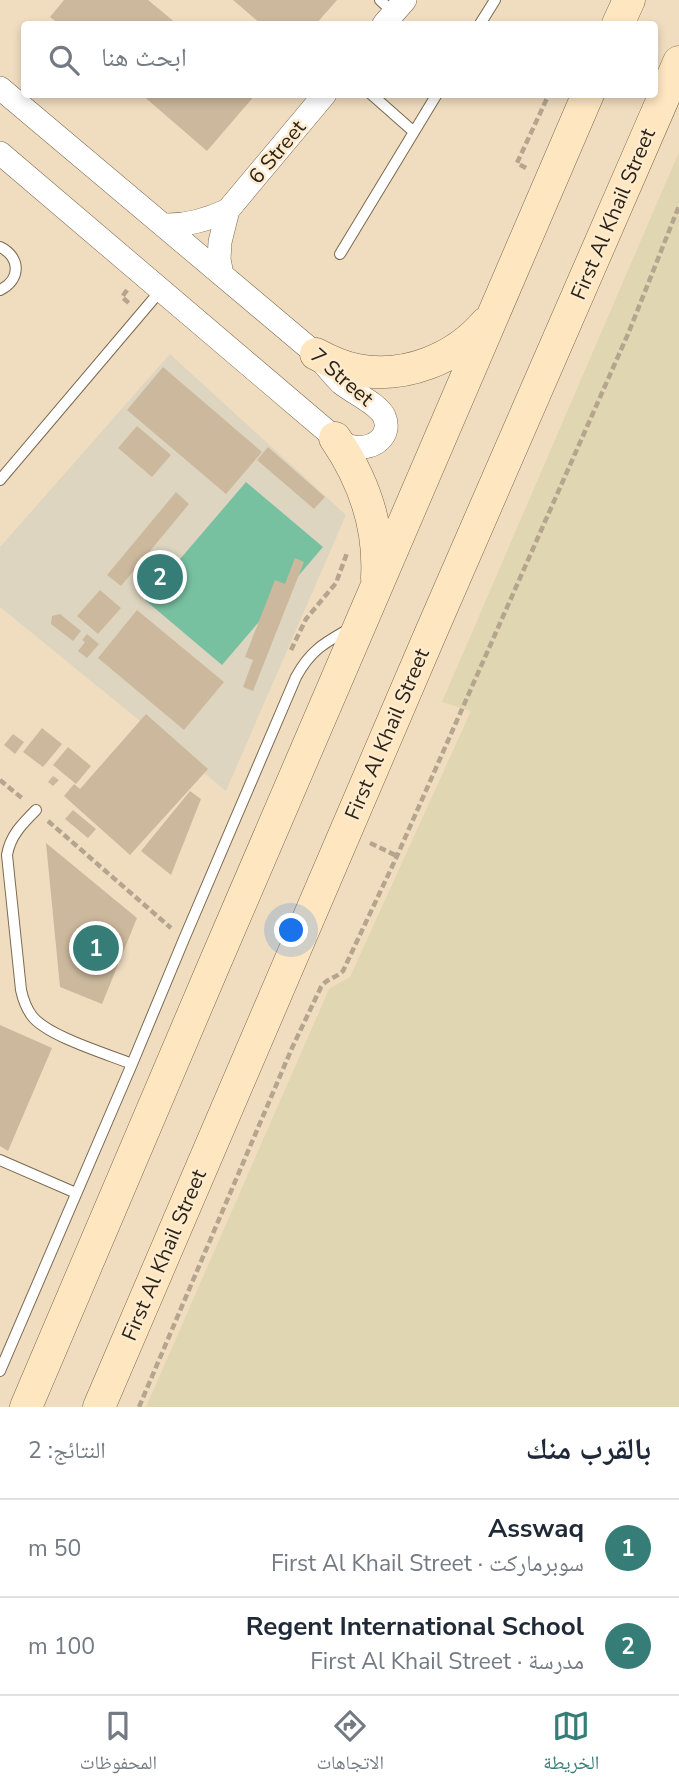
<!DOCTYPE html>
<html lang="ar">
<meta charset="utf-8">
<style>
body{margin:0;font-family:"Nunito Sans","Noto Naskh Arabic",sans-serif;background:#f6f6f7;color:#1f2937;direction:rtl}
.you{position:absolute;left:292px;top:931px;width:24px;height:24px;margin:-18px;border:5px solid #fff;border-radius:50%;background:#1a73e8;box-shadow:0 0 0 10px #1a73e833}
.badge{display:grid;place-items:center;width:46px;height:46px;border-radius:50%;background:#357d76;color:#fff;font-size:23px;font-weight:700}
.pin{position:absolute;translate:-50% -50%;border:4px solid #fff;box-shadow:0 2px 7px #0006}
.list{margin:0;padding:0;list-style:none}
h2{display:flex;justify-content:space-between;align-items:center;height:91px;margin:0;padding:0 28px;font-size:30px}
h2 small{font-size:23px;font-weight:400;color:#747a83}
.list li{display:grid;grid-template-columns:46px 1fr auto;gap:21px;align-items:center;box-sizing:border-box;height:98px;padding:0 28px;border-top:2px solid #e0e1e3}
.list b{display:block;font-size:26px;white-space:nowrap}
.list p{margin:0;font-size:23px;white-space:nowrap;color:#747a83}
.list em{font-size:23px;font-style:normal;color:#747a83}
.icon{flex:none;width:38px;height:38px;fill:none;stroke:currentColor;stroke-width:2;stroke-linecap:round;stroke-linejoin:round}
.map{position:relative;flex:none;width:679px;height:1407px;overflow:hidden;direction:ltr}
.search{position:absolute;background:#fff;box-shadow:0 4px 10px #0003;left:21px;right:21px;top:21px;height:77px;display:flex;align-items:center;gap:18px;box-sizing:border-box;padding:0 24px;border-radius:7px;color:#747a83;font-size:26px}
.sheet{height:287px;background:#fff}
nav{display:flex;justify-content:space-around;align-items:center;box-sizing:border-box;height:98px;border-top:2px solid #e0e1e3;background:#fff;font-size:19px;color:#747a83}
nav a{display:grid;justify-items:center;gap:4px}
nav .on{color:#357d76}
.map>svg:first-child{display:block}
.education{fill:#ded5c0}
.green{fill:#77c1a1}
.sand{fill:#e0d6b1}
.building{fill:#ccb99d}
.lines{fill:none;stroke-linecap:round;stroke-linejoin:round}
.lane-casing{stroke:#7b694f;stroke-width:12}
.street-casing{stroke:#7b694f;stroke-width:24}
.secondary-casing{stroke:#7b694f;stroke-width:33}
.path{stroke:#b5a58e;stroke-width:4.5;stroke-dasharray:7 3.5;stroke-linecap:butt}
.lane{stroke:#fff;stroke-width:10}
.street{stroke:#fff;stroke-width:23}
.secondary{stroke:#fee6c0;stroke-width:32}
.labels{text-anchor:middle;stroke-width:5;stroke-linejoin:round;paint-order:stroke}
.street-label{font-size:21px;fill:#2b2419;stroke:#feeacc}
</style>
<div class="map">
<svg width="679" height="1407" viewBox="0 0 679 1407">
<rect width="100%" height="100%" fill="#f0ddc0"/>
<path class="education" d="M170,354L346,515L226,791L0,607V547Z"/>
<path class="green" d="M246,482L323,547L222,665L145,600Z"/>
<path class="sand" d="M679,152V1407H146L329,989L350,977L471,711L442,702Z"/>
<path class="building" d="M64,0H148L177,24H59L50,17Z
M233,0H337L316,24H261Z
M141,94H256L207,151Z
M163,367L262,452L226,494L127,410Z
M137,426L171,455L152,477L118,448Z
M268,447L325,497L314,509L257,460Z
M176,492L189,504L121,586L107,575Z
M295,558L304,562L253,691L243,687L253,660L245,657L275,580L285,584Z
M100,590L121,608L98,634L77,616Z
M137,610L224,682L184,730L98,658Z
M60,614L81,631L73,641L51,624L52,616Z
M87,634L99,644L87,658L78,651L85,642L82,640Z
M146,714L208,769L130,855L64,796L74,784L80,789Z
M42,728L62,744L43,767L23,752Z
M13,734L24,742L15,754L4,745Z
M68,747L91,766L76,784L53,765Z
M53,776L59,780L53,786L48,782Z
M190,791L201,799L171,875L141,851Z
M73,810L96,829L88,838L65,819Z
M46,843L137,918L102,1004L60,987Z
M0,1025L52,1048L8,1151L0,1146Z"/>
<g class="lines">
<g class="lane-casing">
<path id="lane" d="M380,0L394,13
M480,24L495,0
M371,94L414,132
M0,247C21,257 21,280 0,290
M340,254L437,94
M0,480L161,290
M36,810C22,824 10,836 7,855L21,990C23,999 26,1008 32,1016C47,1036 107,1054 132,1064
M0,1160L76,1193
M0,1371L132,1064L184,939L296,677C310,651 324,643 349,629"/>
</g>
<g class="street-casing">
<path id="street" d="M384,24L405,0
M0,88L316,354C324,364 332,374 341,383C353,393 377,403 384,416C393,436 373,450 354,447C347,446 341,442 335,438L0,153
M163,225C187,226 207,220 228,210
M222,275L219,259L220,242L228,210L325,94"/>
</g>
<g class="secondary-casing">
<path id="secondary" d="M618,24L629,0
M316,354C329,361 342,367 357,370C405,379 455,359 486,323
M335,438C363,479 380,527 377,578
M26,1407L214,965L588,94
M99,1407L432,630L679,62"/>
</g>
<path class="path" d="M526,168L517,163L549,94
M127,290L122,297L130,304
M291,650L306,619L336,583L347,553
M0,780L23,799
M48,821L171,928
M370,843L397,856
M139,1407L292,1048L321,987C327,978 336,978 343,971L397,856L628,334L679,206"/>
<use href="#lane" class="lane"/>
<use href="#street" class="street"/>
<use href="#secondary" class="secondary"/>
</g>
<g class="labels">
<g class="street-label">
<text transform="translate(277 152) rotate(-50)" y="7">6 Street</text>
<text transform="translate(613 214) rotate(-67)" y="7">First Al Khail Street</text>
<text transform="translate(342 377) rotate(41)" y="7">7 Street</text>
<text transform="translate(387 734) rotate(-67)" y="7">First Al Khail Street</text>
<text transform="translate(164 1255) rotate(-67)" y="7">First Al Khail Street</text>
</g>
</g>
</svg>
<div class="you"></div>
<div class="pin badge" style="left:96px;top:948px">1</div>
<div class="pin badge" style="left:160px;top:577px">2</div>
<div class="search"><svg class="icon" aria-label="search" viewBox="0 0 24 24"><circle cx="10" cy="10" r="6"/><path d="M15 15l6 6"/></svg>ابحث هنا</div>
</div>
<section class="sheet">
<h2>بالقرب منك<small>النتائج: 2</small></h2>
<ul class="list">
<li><span class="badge">1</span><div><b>Asswaq</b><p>سوبرماركت · First Al Khail Street</p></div><em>50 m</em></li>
<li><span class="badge">2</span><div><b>Regent International School</b><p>مدرسة · First Al Khail Street</p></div><em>100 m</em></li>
</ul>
</section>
<nav>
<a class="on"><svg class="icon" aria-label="map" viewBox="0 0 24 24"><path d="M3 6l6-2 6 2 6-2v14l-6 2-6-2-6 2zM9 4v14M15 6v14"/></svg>الخريطة</a>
<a><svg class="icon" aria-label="directions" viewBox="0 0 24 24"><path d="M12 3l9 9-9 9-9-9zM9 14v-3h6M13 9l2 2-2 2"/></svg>الاتجاهات</a>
<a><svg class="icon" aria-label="saved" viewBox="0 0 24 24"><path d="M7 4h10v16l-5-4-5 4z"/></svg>المحفوظات</a>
</nav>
